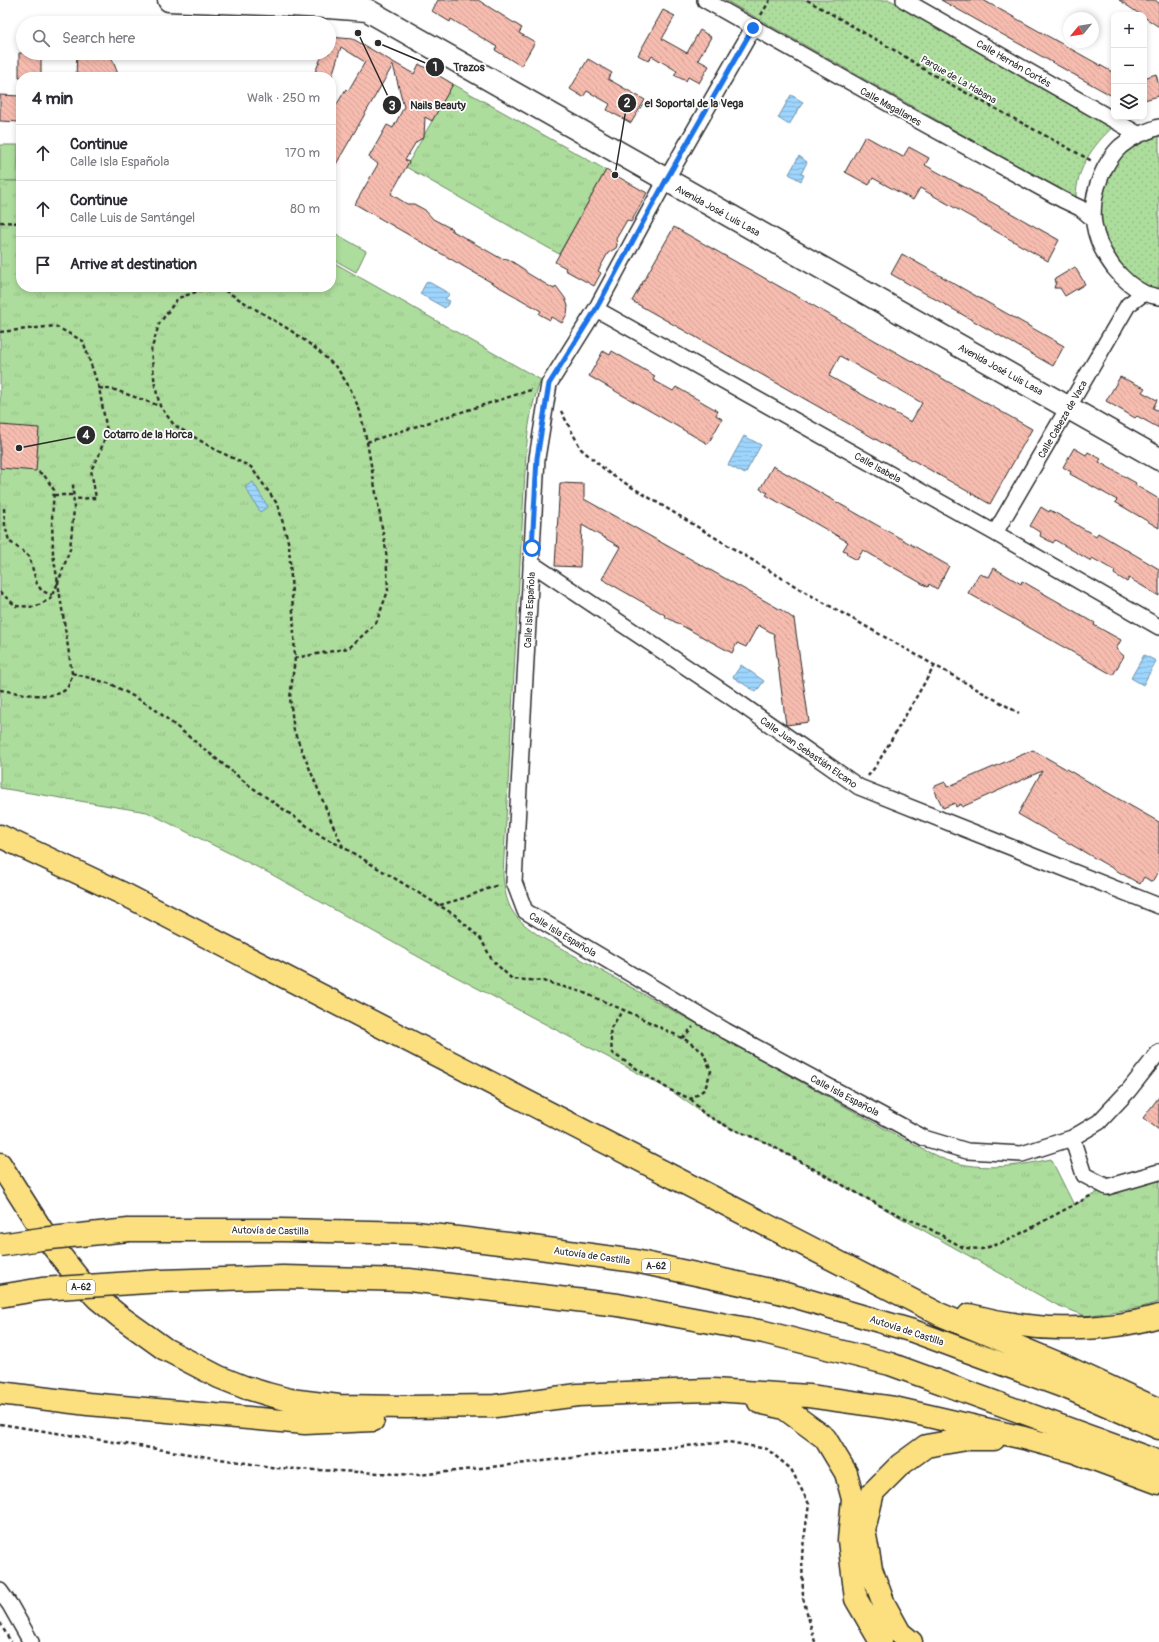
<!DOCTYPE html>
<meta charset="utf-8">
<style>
body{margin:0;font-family:Pangolin,sans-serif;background:#f2f2f3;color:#2b2b33}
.controls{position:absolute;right:12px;top:12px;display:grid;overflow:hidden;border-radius:8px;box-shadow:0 2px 6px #0003}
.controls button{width:36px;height:36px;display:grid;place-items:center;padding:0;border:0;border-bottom:1px solid #e1e1e2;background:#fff;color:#2b2b33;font:20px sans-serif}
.compass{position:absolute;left:1063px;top:12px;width:36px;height:36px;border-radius:50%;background:#fff;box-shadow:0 2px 6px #0003;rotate:240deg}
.stop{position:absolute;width:12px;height:12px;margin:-9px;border:3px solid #1a73e8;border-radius:50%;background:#fff}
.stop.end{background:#1a73e8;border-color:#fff;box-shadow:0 1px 4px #0008}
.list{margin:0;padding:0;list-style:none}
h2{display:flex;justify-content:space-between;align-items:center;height:52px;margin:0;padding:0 16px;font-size:17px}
h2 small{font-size:13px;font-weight:400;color:#7c7c81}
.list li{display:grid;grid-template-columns:26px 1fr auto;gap:12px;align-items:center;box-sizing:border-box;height:56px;padding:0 16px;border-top:1px solid #e1e1e2}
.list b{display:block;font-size:15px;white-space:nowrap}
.list p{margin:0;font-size:13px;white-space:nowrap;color:#7c7c81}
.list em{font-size:13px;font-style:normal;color:#7c7c81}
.icon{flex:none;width:22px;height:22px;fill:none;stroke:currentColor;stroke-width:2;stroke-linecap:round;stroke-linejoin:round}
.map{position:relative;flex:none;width:1159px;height:1642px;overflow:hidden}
.search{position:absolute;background:#fff;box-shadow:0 2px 6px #0003;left:16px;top:16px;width:320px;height:44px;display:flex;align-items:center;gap:10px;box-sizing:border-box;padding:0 14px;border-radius:22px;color:#7c7c81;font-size:15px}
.panel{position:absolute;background:#fff;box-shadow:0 2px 6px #0003;left:16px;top:72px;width:320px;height:220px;border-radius:16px}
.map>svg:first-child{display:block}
.grass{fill:#addd9c;stroke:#6c8464}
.park{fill:url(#park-tufts);stroke:#6c8464}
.garden{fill:url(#garden-dots);stroke:#6c8464}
.water{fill:url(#water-rules);stroke:#6f91a9}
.building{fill:url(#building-back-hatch);stroke:#2b2b2b;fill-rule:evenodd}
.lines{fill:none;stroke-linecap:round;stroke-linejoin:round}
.street-casing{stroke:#2b2b2b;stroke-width:18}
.secondary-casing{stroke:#2b2b2b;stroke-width:25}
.highway-casing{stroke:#2b2b2b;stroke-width:25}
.path{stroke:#2b2b2b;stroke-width:2.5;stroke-dasharray:4 3;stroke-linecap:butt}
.street{stroke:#fff;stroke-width:15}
.secondary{stroke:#fff;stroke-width:22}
.highway{stroke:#fce080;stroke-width:22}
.highway-bridge-casing{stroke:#2b2b2b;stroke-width:25;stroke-linecap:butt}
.highway-bridge{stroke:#fce080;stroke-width:22}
.route{stroke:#1a73e8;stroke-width:5}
.labels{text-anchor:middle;stroke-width:3.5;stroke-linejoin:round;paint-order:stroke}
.shield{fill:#fff;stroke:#6b6b6b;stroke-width:1}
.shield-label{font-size:9px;font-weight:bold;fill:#2b2b2b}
.street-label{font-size:10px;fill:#2b2b2b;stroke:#fff}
.leader{fill:none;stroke:#2b2b2b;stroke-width:1.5}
.callout-dot{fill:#2b2b2b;stroke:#fff;stroke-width:1.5}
.mark-label{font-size:12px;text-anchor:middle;font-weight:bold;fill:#fff}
.callout-label{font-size:11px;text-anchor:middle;font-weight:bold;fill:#2b2b2b;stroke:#fff;stroke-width:3.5;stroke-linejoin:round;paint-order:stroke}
</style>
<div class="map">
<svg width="1159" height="1642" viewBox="0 0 1159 1642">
<defs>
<pattern id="park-tufts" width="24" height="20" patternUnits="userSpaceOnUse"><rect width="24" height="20" fill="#addd9c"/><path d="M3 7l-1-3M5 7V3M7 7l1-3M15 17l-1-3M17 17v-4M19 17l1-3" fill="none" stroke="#95be87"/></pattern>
<pattern id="garden-dots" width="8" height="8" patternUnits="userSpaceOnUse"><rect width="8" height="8" fill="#addd9c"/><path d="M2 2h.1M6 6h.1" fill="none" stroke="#95be87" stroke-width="1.8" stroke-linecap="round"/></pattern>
<pattern id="water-rules" width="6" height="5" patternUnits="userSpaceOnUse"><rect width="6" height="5" fill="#9dd5fd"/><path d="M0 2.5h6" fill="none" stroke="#87b7d9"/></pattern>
<pattern id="building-back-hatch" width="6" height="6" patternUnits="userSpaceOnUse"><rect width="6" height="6" fill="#f6bcaf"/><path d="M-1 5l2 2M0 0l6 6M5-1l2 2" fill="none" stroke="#d3a297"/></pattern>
</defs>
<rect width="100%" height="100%" fill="#fff"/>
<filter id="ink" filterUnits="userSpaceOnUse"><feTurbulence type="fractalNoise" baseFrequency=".025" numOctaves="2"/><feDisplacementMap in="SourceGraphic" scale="8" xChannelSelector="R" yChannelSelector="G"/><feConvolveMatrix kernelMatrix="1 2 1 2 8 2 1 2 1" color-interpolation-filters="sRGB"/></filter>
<g filter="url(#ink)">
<path class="grass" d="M0,145H18L17,181H0Z
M331,231L366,251L356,272L331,258Z"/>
<path class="park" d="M453,84L606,170L559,254L406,167Z
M0,181H21V287H331V261L541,380C531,404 528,428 526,454L503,875C506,910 514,918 541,937L889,1131C906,1140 923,1150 941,1158C976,1172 1015,1167 1051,1159L1074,1205L1107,1187L1159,1169V1302L1142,1307L1086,1316L1057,1305L765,1142L732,1129L704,1114L670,1090L426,961L271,874L147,812L0,788Z"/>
<path class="garden" d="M725,0H890L1114,126C1092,146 1076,169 1076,199Z
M1159,133V291L1146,286L1133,278L1111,254L1100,224V208L1102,191L1108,176L1116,162L1127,150L1141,141Z"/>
<path class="water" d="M791,95L803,102L789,125L778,118Z
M799,156L807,162L801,174L804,175L801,181L789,174Z
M427,281L450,294L445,299L450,301L445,308L420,294Z
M744,436L761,445L745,474L728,465Z
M253,482L268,507L260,512L245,487Z
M1144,655L1156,661L1143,685L1131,678Z
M741,665L764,681L756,692L733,677Z"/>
<path class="building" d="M438,0H478L522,28L519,33L535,42L521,66L495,50L497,47L451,19L450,22L432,11Z
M941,0H983L1114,73V97Z
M1119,0H1155L1159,3V27L1144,17V15H1141Z
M663,10L675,16L662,39L687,53L700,30L711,37L698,60L709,66L699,83L688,77L686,81L674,75L677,71L652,56L649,61L638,55Z
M329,37L353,39L414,74L419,64L453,84L432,121L425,117L424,137L416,142L405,160L409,162L391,194L407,204H414L425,210L433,219L452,229L451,230L500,258L508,259L525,270L527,273L554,289L556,286L565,298L568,306L567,314L562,323L551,317L550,320L539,314L541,311L355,204L378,164L369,157L387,125L393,128L404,107L393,65L331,173V114L346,89L348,91L365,62L341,47L332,76L313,77L323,53H329Z
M19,53H41V77H19Z
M77,53H110L119,77H76Z
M588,59L612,73L608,79L645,100L631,123L607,110L610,104L587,91L583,97L570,89Z
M1156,74L1159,86V96L1144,100V78Z
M0,95L21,96V122L0,121Z
M865,136L903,157L909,147L929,158L925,165L1059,240L1048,261L920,188L913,200L873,178L869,185L845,172Z
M606,170L647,193L631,222L627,220L616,239L617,245L616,248L608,253L598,271L601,273L594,286L565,270L566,268L555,262Z
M674,227L1032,429L990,504L632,301ZM840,356L922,403L911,422L829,376Z
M902,254L1064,346L1053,366L891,274Z
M1075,267L1085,284L1065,296L1060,288H1054L1056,282L1055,279Z
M603,351L610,355L612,351L655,376L653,380L673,391L676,387L718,411L716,415L722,419L708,444L589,376Z
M1120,377L1145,388L1142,392L1157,400L1153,408L1159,411V428L1137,416L1135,418L1106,401Z
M0,425L39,428L36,471L0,468Z
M1074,448L1086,455L1088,452L1101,459L1099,462L1136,483L1135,485L1159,499V528L1115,502L1117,500L1070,474L1071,472L1063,467Z
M773,466L949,566L937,589L929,584L928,587L863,550L857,560L846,554L847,552L843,550L848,542L766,495L768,493L760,489Z
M560,483L584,484V499L783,611L794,619L809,722L786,725L774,634L758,625L746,647L737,643L732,653L664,616L665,615L602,579L620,547L582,525L580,567L555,566Z
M1041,507L1049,512L1050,510L1096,536L1098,533L1159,569V596L1129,578L1127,582L1114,574L1115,571L1092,558L1091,561L1055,540L1053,543L1040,536L1041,533L1030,526Z
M994,568L1021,584L1022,581L1095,623L1094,625L1121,640L1116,649L1124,656L1113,675L968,593L979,574L989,577Z
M1033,750L1159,822V870L1152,882L1144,877L1140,884L1018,814L1042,771L962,807L961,804L956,807L955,803L943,808L933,787L945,782L947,787Z
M1159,1097V1130L1143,1118Z"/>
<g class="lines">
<g class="street-casing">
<path id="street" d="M705,0L921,122L1063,200L1080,208L1093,219
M904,0L1138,134
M753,28L666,180L596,309L549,384L537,458L518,806L514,882L525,911L726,1031L924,1138L967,1151L1022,1154L1072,1138L1099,1122L1129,1090L1159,1052
M1159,127C1145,132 1133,136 1121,146C1113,153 1105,166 1101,176C1087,210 1092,239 1114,268C1122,278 1132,287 1144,293C1149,295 1154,296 1159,297
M596,309L995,533L1159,627
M995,533L1128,305L1144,293
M531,563L728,695L859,787L1159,906
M1072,1138L1084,1175L1107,1187L1159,1172
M0,1591L10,1605L31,1642"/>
</g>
<g class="secondary-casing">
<path id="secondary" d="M169,0C235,3 301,4 367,10L1159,459"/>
</g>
<g class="highway-casing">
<path id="highway" d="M0,836L128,896L939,1314L1062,1365L1159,1410
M0,1164L48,1240L78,1278L97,1298L119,1316L165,1349L219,1377L244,1387L267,1394L290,1400L339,1406L407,1407L495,1406L578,1395L673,1391L713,1390L809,1396L894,1408L1024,1438L1075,1452L1159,1483
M129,1230H282L416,1233L525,1246L635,1261L779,1292L913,1331L1070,1389L1159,1428
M162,1281L283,1277L409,1280L618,1305L764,1332L890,1364L1159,1462
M969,1315C1029,1331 1098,1334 1159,1316
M0,1393L88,1404L305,1423L373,1420
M759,1402L784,1408L825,1438L846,1473L853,1499L849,1540L856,1599L881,1642
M911,1642L900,1633L884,1604L871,1569L864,1530L873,1492L900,1465L926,1446L967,1439H994"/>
</g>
<path class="path" d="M807,0L901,54L928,72L1092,161
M761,15L770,0
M0,222L21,223
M219,287L290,330L315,348L337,368L350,388L360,411L367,442L386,550L388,591L376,623L349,648L295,658
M224,290H202L178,298L159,324L151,351L155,386L160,406L174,425L216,450L251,467L278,505L289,545L293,611L295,658L290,698L294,731L332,823L343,847L455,915L481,939L492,960L512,979L543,981L582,992L635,1015L686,1040L703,1052L711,1071L705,1089L691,1099L670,1090L612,1053L610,1029L623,1010
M0,332L55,326L83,341L99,388L107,431L99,455L91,470L96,498L73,499
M99,388L115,390L160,406
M561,411L581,449L610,474L805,592L1019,713
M367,442L534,389
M54,495H73
M4,508L5,525L9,541L29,556L37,584L42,591L52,595
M0,592L16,606L35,607L50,599L58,583L53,554L52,519L54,490L44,475L36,471
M72,673L111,684L151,706L250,786L323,837L343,847
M0,690C16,692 51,701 65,690C70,686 71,678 72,673L58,583L70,549L74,509L73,484
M868,776L876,766L935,665
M440,905L464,898L492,887L500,885
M682,1038L693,1027
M691,1099L704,1114L732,1129L765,1142L875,1203L905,1218L921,1224L964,1248L982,1249L1005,1242L1092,1195
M0,1424L277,1468L419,1475L642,1450L729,1442L767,1449L791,1469L809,1504L802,1554L803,1598L815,1642
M0,1623L11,1642"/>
<use href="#street" class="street"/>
<use href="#secondary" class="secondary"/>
<use href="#highway" class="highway"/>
<g class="highway-bridge-casing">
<path id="highway-bridge" d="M0,1245L41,1239L129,1230
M0,1296L42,1289L162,1281"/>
</g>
<use href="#highway-bridge" class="highway-bridge"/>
</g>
</g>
<g class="lines" filter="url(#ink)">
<path class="route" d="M532,548L537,458L549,384L596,309L666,180L753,28"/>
</g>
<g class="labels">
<g class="shield">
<rect x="642" y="1259" width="28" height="14" rx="3"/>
<rect x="67" y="1280" width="28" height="14" rx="3"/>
</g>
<g class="shield-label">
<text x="656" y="1269">A-62</text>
<text x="81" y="1290">A-62</text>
</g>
<g class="street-label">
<text transform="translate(1014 63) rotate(30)" y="4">Calle Hernán Cortés</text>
<text transform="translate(959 79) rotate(30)" y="4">Parque de La Habana</text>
<text transform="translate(891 106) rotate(29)" y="4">Calle Magallanes</text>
<text transform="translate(718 210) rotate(29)" y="4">Avenida José Luis Lasa</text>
<text transform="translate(1001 369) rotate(29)" y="4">Avenida José Luis Lasa</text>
<text transform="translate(1062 419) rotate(-60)" y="4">Calle Cabeza de Vaca</text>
<text transform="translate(878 467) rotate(29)" y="4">Calle Isabela</text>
<text transform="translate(529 610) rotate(-87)" y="4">Calle Isla Española</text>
<text transform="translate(809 752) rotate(35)" y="4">Calle Juan Sebastián Elcano</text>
<text transform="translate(563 934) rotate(31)" y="4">Calle Isla Española</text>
<text transform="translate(845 1095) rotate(28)" y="4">Calle Isla Española</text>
<text transform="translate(270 1230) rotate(1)" y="4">Autovía de Castilla</text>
<text transform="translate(592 1255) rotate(8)" y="4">Autovía de Castilla</text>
<text transform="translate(907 1330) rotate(18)" y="4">Autovía de Castilla</text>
</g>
</g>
<path class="leader" d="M378 43L435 67M615 175L627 103M358 33L392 105M19 448L86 435"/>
<g class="callout-dot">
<circle cx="378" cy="43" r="4"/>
<circle cx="615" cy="175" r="4"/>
<circle cx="358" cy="33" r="4"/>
<circle cx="19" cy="448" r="4"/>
<circle cx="435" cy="67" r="10"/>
<circle cx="627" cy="103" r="10"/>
<circle cx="392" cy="105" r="10"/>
<circle cx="86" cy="435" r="10"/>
</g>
<g class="mark-label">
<text x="435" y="71">1</text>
<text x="627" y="107">2</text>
<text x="392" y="110">3</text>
<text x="86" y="439">4</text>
</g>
<g class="callout-label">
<text x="469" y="71">Trazos</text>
<text x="694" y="107">el Soportal de la Vega</text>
<text x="438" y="109">Nails Beauty</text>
<text x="148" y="438">Cotarro de la Horca</text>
</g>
</svg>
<div class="controls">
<button>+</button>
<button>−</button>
<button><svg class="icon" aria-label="layers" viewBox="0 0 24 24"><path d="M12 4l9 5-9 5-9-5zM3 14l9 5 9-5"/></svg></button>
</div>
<svg class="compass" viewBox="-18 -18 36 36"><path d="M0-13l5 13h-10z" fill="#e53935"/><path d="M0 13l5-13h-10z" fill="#7c7c81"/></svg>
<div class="stop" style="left:532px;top:548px"></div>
<div class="stop end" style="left:753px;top:28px"></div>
<div class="search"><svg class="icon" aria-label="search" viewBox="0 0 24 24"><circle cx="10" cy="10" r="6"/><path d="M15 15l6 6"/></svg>Search here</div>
<section class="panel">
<h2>4 min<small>Walk · 250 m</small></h2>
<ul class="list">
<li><svg class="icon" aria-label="ahead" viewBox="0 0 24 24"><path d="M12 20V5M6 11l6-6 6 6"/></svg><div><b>Continue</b><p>Calle Isla Española</p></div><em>170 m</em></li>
<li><svg class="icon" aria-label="ahead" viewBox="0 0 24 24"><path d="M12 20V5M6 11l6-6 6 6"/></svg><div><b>Continue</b><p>Calle Luis de Santángel</p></div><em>80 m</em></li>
<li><svg class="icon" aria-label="arrive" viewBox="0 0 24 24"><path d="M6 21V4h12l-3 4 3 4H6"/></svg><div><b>Arrive at destination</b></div></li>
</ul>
</section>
</div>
